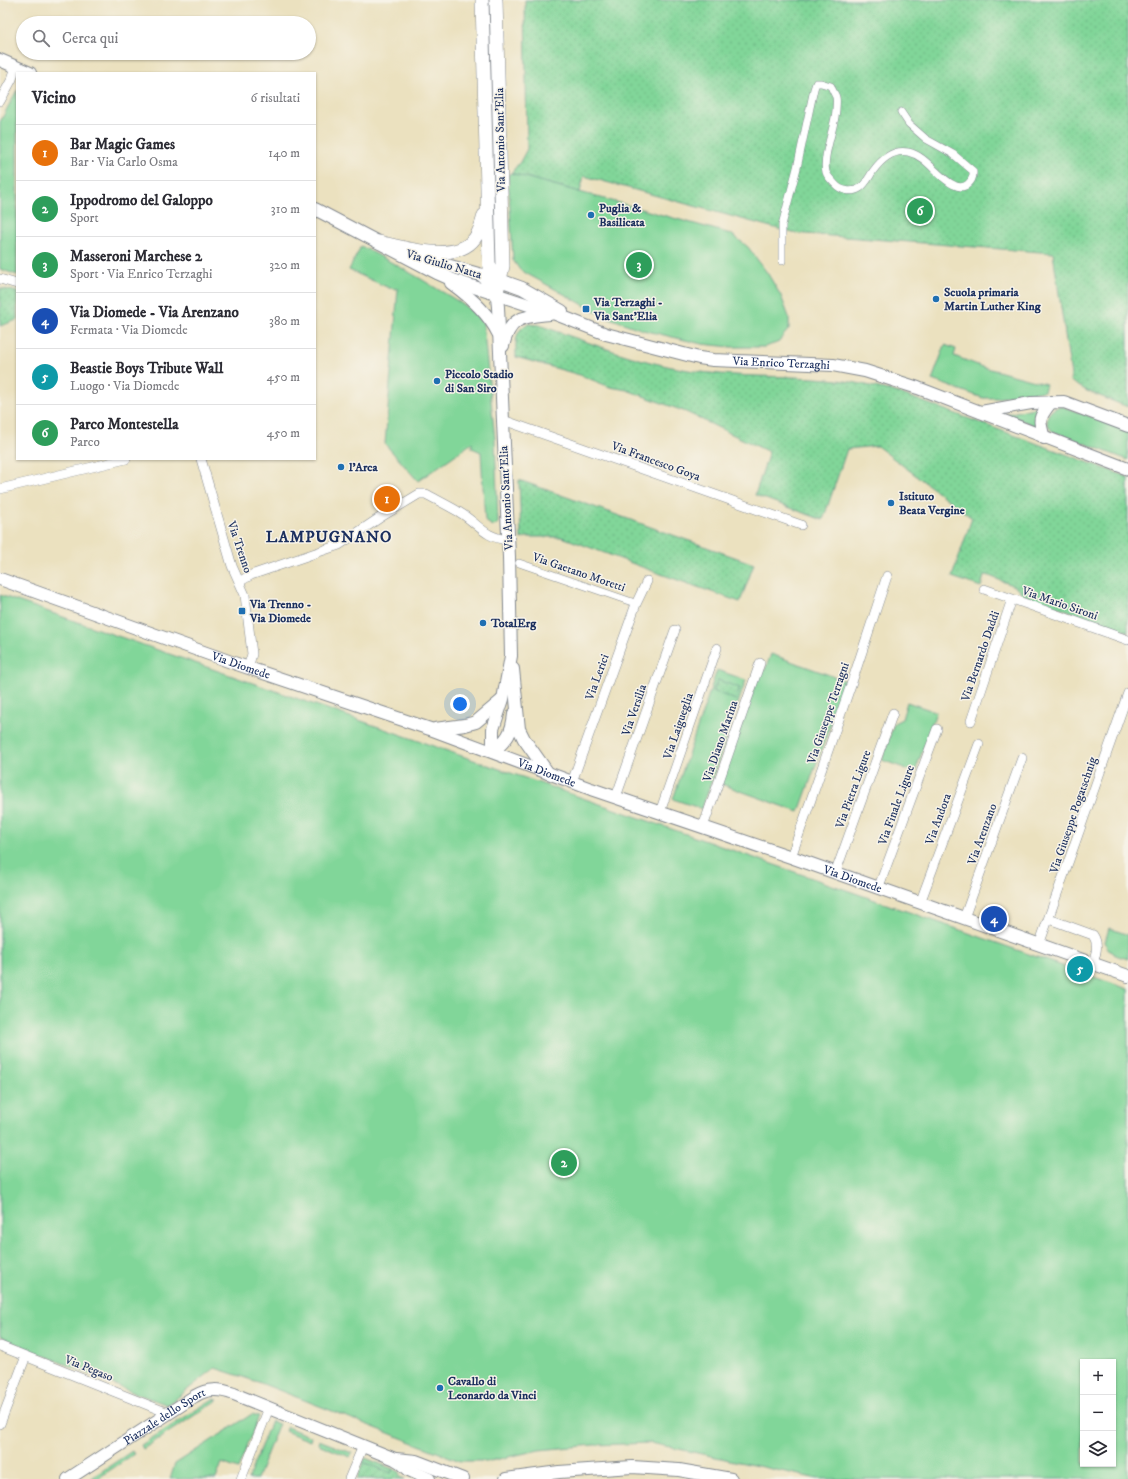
<!DOCTYPE html>
<html lang="it">
<meta charset="utf-8">
<style>
body{margin:0;font-family:"IM FELL DW Pica",serif;background:#f2f2f3;color:#2b2b33}
.controls{position:absolute;right:12px;bottom:12px;display:grid;overflow:hidden;border-radius:0px;box-shadow:0 1px 3px #0004}
.controls button{width:36px;height:36px;display:grid;place-items:center;padding:0;border:0;border-bottom:1px solid #e1e1e2;background:#fff;color:#2b2b33;font:20px sans-serif}
.you{position:absolute;left:460px;top:704px;width:14px;height:14px;margin:-10px;border:3px solid #fff;border-radius:50%;background:#1a73e8;box-shadow:0 0 0 6px #1a73e833}
.badge{display:grid;place-items:center;width:26px;height:26px;border-radius:50%;background:#db2777;color:#fff;font-size:13px;font-weight:700}
.pin{position:absolute;translate:-50% -50%;border:2px solid #fff;box-shadow:0 1px 4px #0006}
.list{margin:0;padding:0;list-style:none}
h2{display:flex;justify-content:space-between;align-items:center;height:52px;margin:0;padding:0 16px;font-size:17px}
h2 small{font-size:13px;font-weight:400;color:#7c7c81}
.list li{display:grid;grid-template-columns:26px 1fr auto;gap:12px;align-items:center;box-sizing:border-box;height:56px;padding:0 16px;border-top:1px solid #e1e1e2}
.list b{display:block;font-size:15px;white-space:nowrap}
.list p{margin:0;font-size:13px;white-space:nowrap;color:#7c7c81}
.list em{font-size:13px;font-style:normal;color:#7c7c81}
.icon{flex:none;width:22px;height:22px;fill:none;stroke:currentColor;stroke-width:2;stroke-linecap:round;stroke-linejoin:round}
.map{position:relative;flex:none;width:1128px;height:1479px;overflow:hidden}
.search{position:absolute;background:#fff;box-shadow:0 1px 3px #0004;left:16px;top:16px;width:300px;height:44px;display:flex;align-items:center;gap:10px;box-sizing:border-box;padding:0 14px;border-radius:22px;color:#7c7c81;font-size:15px}
.panel{position:absolute;background:#fff;box-shadow:0 1px 3px #0004;left:16px;top:72px;width:300px;height:388px;border-radius:0px}
.map>svg:first-child{display:block}
.grass{fill:#81d699;stroke:#4e827c;fill-rule:evenodd}
.park{fill:url(#park-dots);stroke:#4e827c}
.garden{fill:url(#garden-furrows);stroke:#4e827c}
.lines{fill:none;stroke-linecap:round;stroke-linejoin:round}
.pedestrian-casing{stroke:#83888e;stroke-width:8}
.minor-casing{stroke:#83888e;stroke-width:10}
.tertiary-casing{stroke:#83888e;stroke-width:14}
.secondary-casing{stroke:#83888e;stroke-width:14}
.pedestrian{stroke:#fff;stroke-width:7}
.minor{stroke:#fff;stroke-width:9}
.tertiary{stroke:#fff;stroke-width:12}
.secondary{stroke:#fff;stroke-width:13}
.poi-dot{fill:#1f6fb2;stroke:#f7f3e8;stroke-width:1.5}
.labels{text-anchor:middle;stroke-width:3;stroke-linejoin:round;paint-order:stroke}
.street-label{font-size:12px;fill:#1b2f5e;stroke:#f7f3e8}
.poi-label{font-size:12px;font-weight:bold;fill:#1b2f5e;stroke:#f7f3e8;text-anchor:start}
.district-label{font-size:16px;font-weight:bold;letter-spacing:1px;fill:#1b2f5e;stroke:#f7f3e8}
</style>
<div class="map">
<svg width="1128" height="1479" viewBox="0 0 1128 1479">
<defs>
<pattern id="park-dots" width="8" height="8" patternUnits="userSpaceOnUse"><rect width="8" height="8" fill="#81d699"/><path d="M2 2h.1M6 6h.1" fill="none" stroke="#6fb886" stroke-width="1.8" stroke-linecap="round"/></pattern>
<pattern id="garden-furrows" width="10" height="10" patternUnits="userSpaceOnUse"><rect width="10" height="10" fill="#81d699"/><path d="M-1 1l2-2M0 10L10 0M9 11l2-2" fill="none" stroke="#6fb886"/></pattern>
</defs>
<rect width="100%" height="100%" fill="#f7f3e8"/>
<filter id="ink" filterUnits="userSpaceOnUse"><feTurbulence type="fractalNoise" baseFrequency=".025" numOctaves="2"/><feDisplacementMap in="SourceGraphic" scale="8" xChannelSelector="R" yChannelSelector="G"/><feConvolveMatrix kernelMatrix="1 2 1 2 8 2 1 2 1" color-interpolation-filters="sRGB"/></filter>
<filter id="wash" filterUnits="userSpaceOnUse"><feTurbulence type="fractalNoise" baseFrequency=".012" numOctaves="4" result="noise"/><feDisplacementMap in="SourceGraphic" scale="16" xChannelSelector="R" yChannelSelector="G"/><feGaussianBlur stdDeviation="0.9" result="paint"/><feColorMatrix in="noise" values="0 0 0 0 0 0 0 0 0 0 0 0 0 0 0 0 0 1.4 0 .05"/><feComposite in="paint" operator="in"/></filter>
<g filter="url(#wash)">
<rect width="100%" height="100%" fill="#ebe1bf"/>
<path class="grass" d="M17,90V275L0,269V122Z
M511,173L731,234L748,247L768,274L781,296L789,317V329L777,343L764,347H731L702,344L643,330L604,316L520,270L513,260L508,175Z
M361,246C387,260 414,274 439,290C455,299 472,309 483,323L495,439L498,523L496,525L493,526L485,521L481,452L472,448V443L418,481L385,444L398,289L389,288L349,270Z
M945,345L956,349L954,356L983,367L1046,384L1044,391L998,398H983L932,380Z
M1061,406L1128,430V460L1052,431C1043,420 1047,410 1061,406Z
M1037,407L1039,408L1035,426L1007,414Z
M0,595L835,886L1128,989V1479H818L651,1443L594,1445L539,1450L490,1461H460L258,1382L215,1368L168,1405L132,1392L0,1337ZM1083,1362H1113V1464H1083Z
M771,654L846,681L799,812L721,784L761,669L765,670Z
M717,670L746,680L702,809L673,799Z
M907,702L936,712L915,772L882,760L894,723L902,719Z
M1109,928L1128,935V959C1115,955 1110,955 1105,942Z
M213,1399L218,1400L143,1449L141,1445Z
M252,1414L259,1416L238,1469L222,1463L216,1479H170L175,1464Z
M271,1421L279,1424L277,1428L257,1479H248Z
M287,1427L311,1437L310,1441L285,1431Z
M319,1440L352,1453L350,1457L318,1444Z
M132,1451L134,1454L97,1479H90Z
M365,1458L393,1469L391,1473L363,1462Z"/>
<path class="park" d="M525,0H1128V407L1087,391L1070,381L1071,375L1053,253L793,233L584,176L580,192L511,173L520,162L527,149Z
M0,288L17,292V320L0,326Z
M528,324L539,325C588,342 637,362 688,370C734,378 781,375 828,379C852,381 876,387 899,393L1128,477V632L1024,595L1014,586L987,575L984,576L981,587L952,577L972,518L877,446L847,449L823,520L755,495L769,452L686,412L627,390L610,387L580,375L516,357C516,343 514,330 528,324Z
M519,480L754,564L740,602L658,573L562,537H527L521,539Z
M718,680L740,688L736,700L713,691Z"/>
<path class="garden" d="M363,1462L391,1473L393,1469L400,1472L399,1476L405,1479H357Z"/>
</g>
<g filter="url(#ink)">
<g class="lines">
<g class="pedestrian-casing">
<path id="pedestrian" d="M782,261V225L797,168L814,89L816,83H821L831,86C832,90 835,94 836,97C837,101 836,106 836,110C835,127 822,157 826,172C827,176 832,181 835,184C841,191 852,193 860,188C866,184 869,177 873,171C881,160 893,149 908,152C927,156 937,177 954,185C965,191 974,181 973,171L953,154L926,139L909,124L901,112
M519,563L632,602"/>
</g>
<g class="minor-casing">
<path id="minor" d="M0,101L12,79L16,67
M0,279L17,284
M503,420L801,525
M201,459L232,566L245,595L252,654L248,668
M0,489L126,459
M239,582L251,575L339,545L381,517L419,494H426C437,500 449,506 459,512C478,523 484,538 508,540
M984,589L1128,640
M971,721L1012,599
M572,782L636,604L647,581
M616,797L675,630
M660,812L717,648
M703,827L760,663
M791,857L853,679L887,576
M835,874L893,713
M878,889L937,729
M920,903L979,744
M964,918L1022,758
M1049,919L1093,935C1099,944 1096,954 1093,963
M1039,945L1128,693
M0,1346L168,1413
M0,1424L26,1356
M241,1479L269,1408
M349,1479L363,1446"/>
</g>
<g class="tertiary-casing">
<g id="tertiary">
<path d="M0,60L30,73"/>
<path id="s1" d="M315,209L437,273L453,280L553,313L606,334L699,358L713,360L833,365L865,371L918,388L1128,469"/>
<path d="M415,256L482,275L488,283"/>
<path d="M451,283C469,296 488,313 498,333"/>
<path d="M498,290L500,280L522,288L562,311"/>
<path d="M503,346C510,316 523,317 550,314"/>
<path d="M981,412L1031,403L1064,402L1128,426"/>
<path d="M1044,438C1038,418 1039,418 1051,402"/>
<path id="s2" d="M0,579L234,663L430,729L591,789L791,857L1128,976"/>
<path d="M513,669L519,729L524,739L548,773"/>
<path d="M435,729L465,725L476,722L502,700"/>
<path d="M493,752V729L503,699L511,656L509,557L498,307L496,288"/>
<path d="M493,752C507,739 512,734 514,714"/>
<path d="M396,1459L416,1461L463,1479"/>
<path id="s3" d="M68,1479L195,1396C208,1388 220,1389 234,1394L395,1459L400,1462L409,1470L429,1479"/>
<path d="M506,1479L559,1472L632,1467L679,1470L731,1479"/>
</g>
</g>
<g class="secondary-casing">
<path id="secondary" d="M482,0L489,263L493,278
M379,242C405,248 456,264 475,238C480,231 482,223 484,215
M482,275L500,280L503,266L496,0"/>
</g>
<use href="#pedestrian" class="pedestrian"/>
<use href="#minor" class="minor"/>
<use href="#tertiary" class="tertiary"/>
<use href="#secondary" class="secondary"/>
</g>
</g>
<g class="poi-dot">
<circle cx="591" cy="215" r="4"/>
<circle cx="936" cy="299" r="4"/>
<rect x="582" y="305" width="8" height="8" rx="2"/>
<circle cx="437" cy="381" r="4"/>
<circle cx="341" cy="467" r="4"/>
<circle cx="891" cy="503" r="4"/>
<rect x="238" y="607" width="8" height="8" rx="2"/>
<circle cx="483" cy="623" r="4"/>
<circle cx="440" cy="1388" r="4"/>
</g>
<g class="labels">
<g class="street-label">
<text transform="translate(500 140) rotate(-91)" y="4">Via Antonio Sant'Elia</text>
<text transform="translate(444 264) rotate(16)" y="4">Via Giulio Natta</text>
<text dy="4" stroke="none"><textPath href="#s1" startOffset="496">Via Enrico Terzaghi</textPath></text>
<text transform="translate(656 461) rotate(20)" y="4">Via Francesco Goya</text>
<text transform="translate(506 498) rotate(-93)" y="4">Via Antonio Sant'Elia</text>
<text transform="translate(240 547) rotate(71)" y="4">Via Trenno</text>
<text transform="translate(579 572) rotate(19)" y="4">Via Gaetano Moretti</text>
<text transform="translate(1060 603) rotate(19)" y="4">Via Mario Sironi</text>
<text transform="translate(980 656) rotate(-71)" y="4">Via Bernardo Daddi</text>
<text dy="4" stroke="none"><textPath href="#s2" startOffset="256">Via Diomede</textPath></text>
<text transform="translate(597 677) rotate(-70)" y="4">Via Lerici</text>
<text transform="translate(634 710) rotate(-71)" y="4">Via Versilia</text>
<text transform="translate(828 713) rotate(-71)" y="4">Via Giuseppe Terragni</text>
<text transform="translate(678 726) rotate(-71)" y="4">Via Laigueglia</text>
<text transform="translate(720 741) rotate(-71)" y="4">Via Diano Marina</text>
<text dy="4" stroke="none"><textPath href="#s2" startOffset="580">Via Diomede</textPath></text>
<text transform="translate(853 789) rotate(-70)" y="4">Via Pietra Ligure</text>
<text transform="translate(896 805) rotate(-70)" y="4">Via Finale Ligure</text>
<text transform="translate(1073 815) rotate(-71)" y="4">Via Giuseppe Pogatschnig</text>
<text transform="translate(938 819) rotate(-70)" y="4">Via Andora</text>
<text transform="translate(982 834) rotate(-70)" y="4">Via Arenzano</text>
<text dy="4" stroke="none"><textPath href="#s2" startOffset="904">Via Diomede</textPath></text>
<text transform="translate(89 1368) rotate(22)" y="4">Via Pegaso</text>
<text dy="4" stroke="none"><textPath href="#s3" startOffset="115">Piazzale dello Sport</textPath></text>
</g>
<g class="poi-label">
<text x="599" y="212">Puglia &amp;<tspan x="599" dy="14">Basilicata</tspan></text>
<text x="944" y="296">Scuola primaria<tspan x="944" dy="14">Martin Luther King</tspan></text>
<text x="594" y="306">Via Terzaghi -<tspan x="594" dy="14">Via Sant'Elia</tspan></text>
<text x="445" y="378">Piccolo Stadio<tspan x="445" dy="14">di San Siro</tspan></text>
<text x="349" y="471">l'Arca</text>
<text x="899" y="500">Istituto<tspan x="899" dy="14">Beata Vergine</tspan></text>
<text x="250" y="608">Via Trenno -<tspan x="250" dy="14">Via Diomede</tspan></text>
<text x="491" y="627">TotalErg</text>
<text x="448" y="1385">Cavallo di<tspan x="448" dy="14">Leonardo da Vinci</tspan></text>
</g>
<g class="district-label">
<text x="329" y="542">LAMPUGNANO</text>
</g>
</g>
</svg>
<div class="controls">
<button>+</button>
<button>−</button>
<button><svg class="icon" aria-label="layers" viewBox="0 0 24 24"><path d="M12 4l9 5-9 5-9-5zM3 14l9 5 9-5"/></svg></button>
</div>
<div class="you"></div>
<div class="pin badge" style="left:387px;top:499px;background:#e8710a">1</div>
<div class="pin badge" style="left:564px;top:1163px;background:#2e9e5b">2</div>
<div class="pin badge" style="left:639px;top:265px;background:#2e9e5b">3</div>
<div class="pin badge" style="left:994px;top:919px;background:#1a4fb4">4</div>
<div class="pin badge" style="left:1080px;top:969px;background:#0f9aa8">5</div>
<div class="pin badge" style="left:920px;top:211px;background:#2e9e5b">6</div>
<div class="search"><svg class="icon" aria-label="search" viewBox="0 0 24 24"><circle cx="10" cy="10" r="6"/><path d="M15 15l6 6"/></svg>Cerca qui</div>
<section class="panel">
<h2>Vicino<small>6 risultati</small></h2>
<ul class="list">
<li><span class="badge" style="background:#e8710a">1</span><div><b>Bar Magic Games</b><p>Bar · Via Carlo Osma</p></div><em>140 m</em></li>
<li><span class="badge" style="background:#2e9e5b">2</span><div><b>Ippodromo del Galoppo</b><p>Sport</p></div><em>310 m</em></li>
<li><span class="badge" style="background:#2e9e5b">3</span><div><b>Masseroni Marchese 2</b><p>Sport · Via Enrico Terzaghi</p></div><em>320 m</em></li>
<li><span class="badge" style="background:#1a4fb4">4</span><div><b>Via Diomede - Via Arenzano</b><p>Fermata · Via Diomede</p></div><em>380 m</em></li>
<li><span class="badge" style="background:#0f9aa8">5</span><div><b>Beastie Boys Tribute Wall</b><p>Luogo · Via Diomede</p></div><em>450 m</em></li>
<li><span class="badge" style="background:#2e9e5b">6</span><div><b>Parco Montestella</b><p>Parco</p></div><em>450 m</em></li>
</ul>
</section>
</div>
